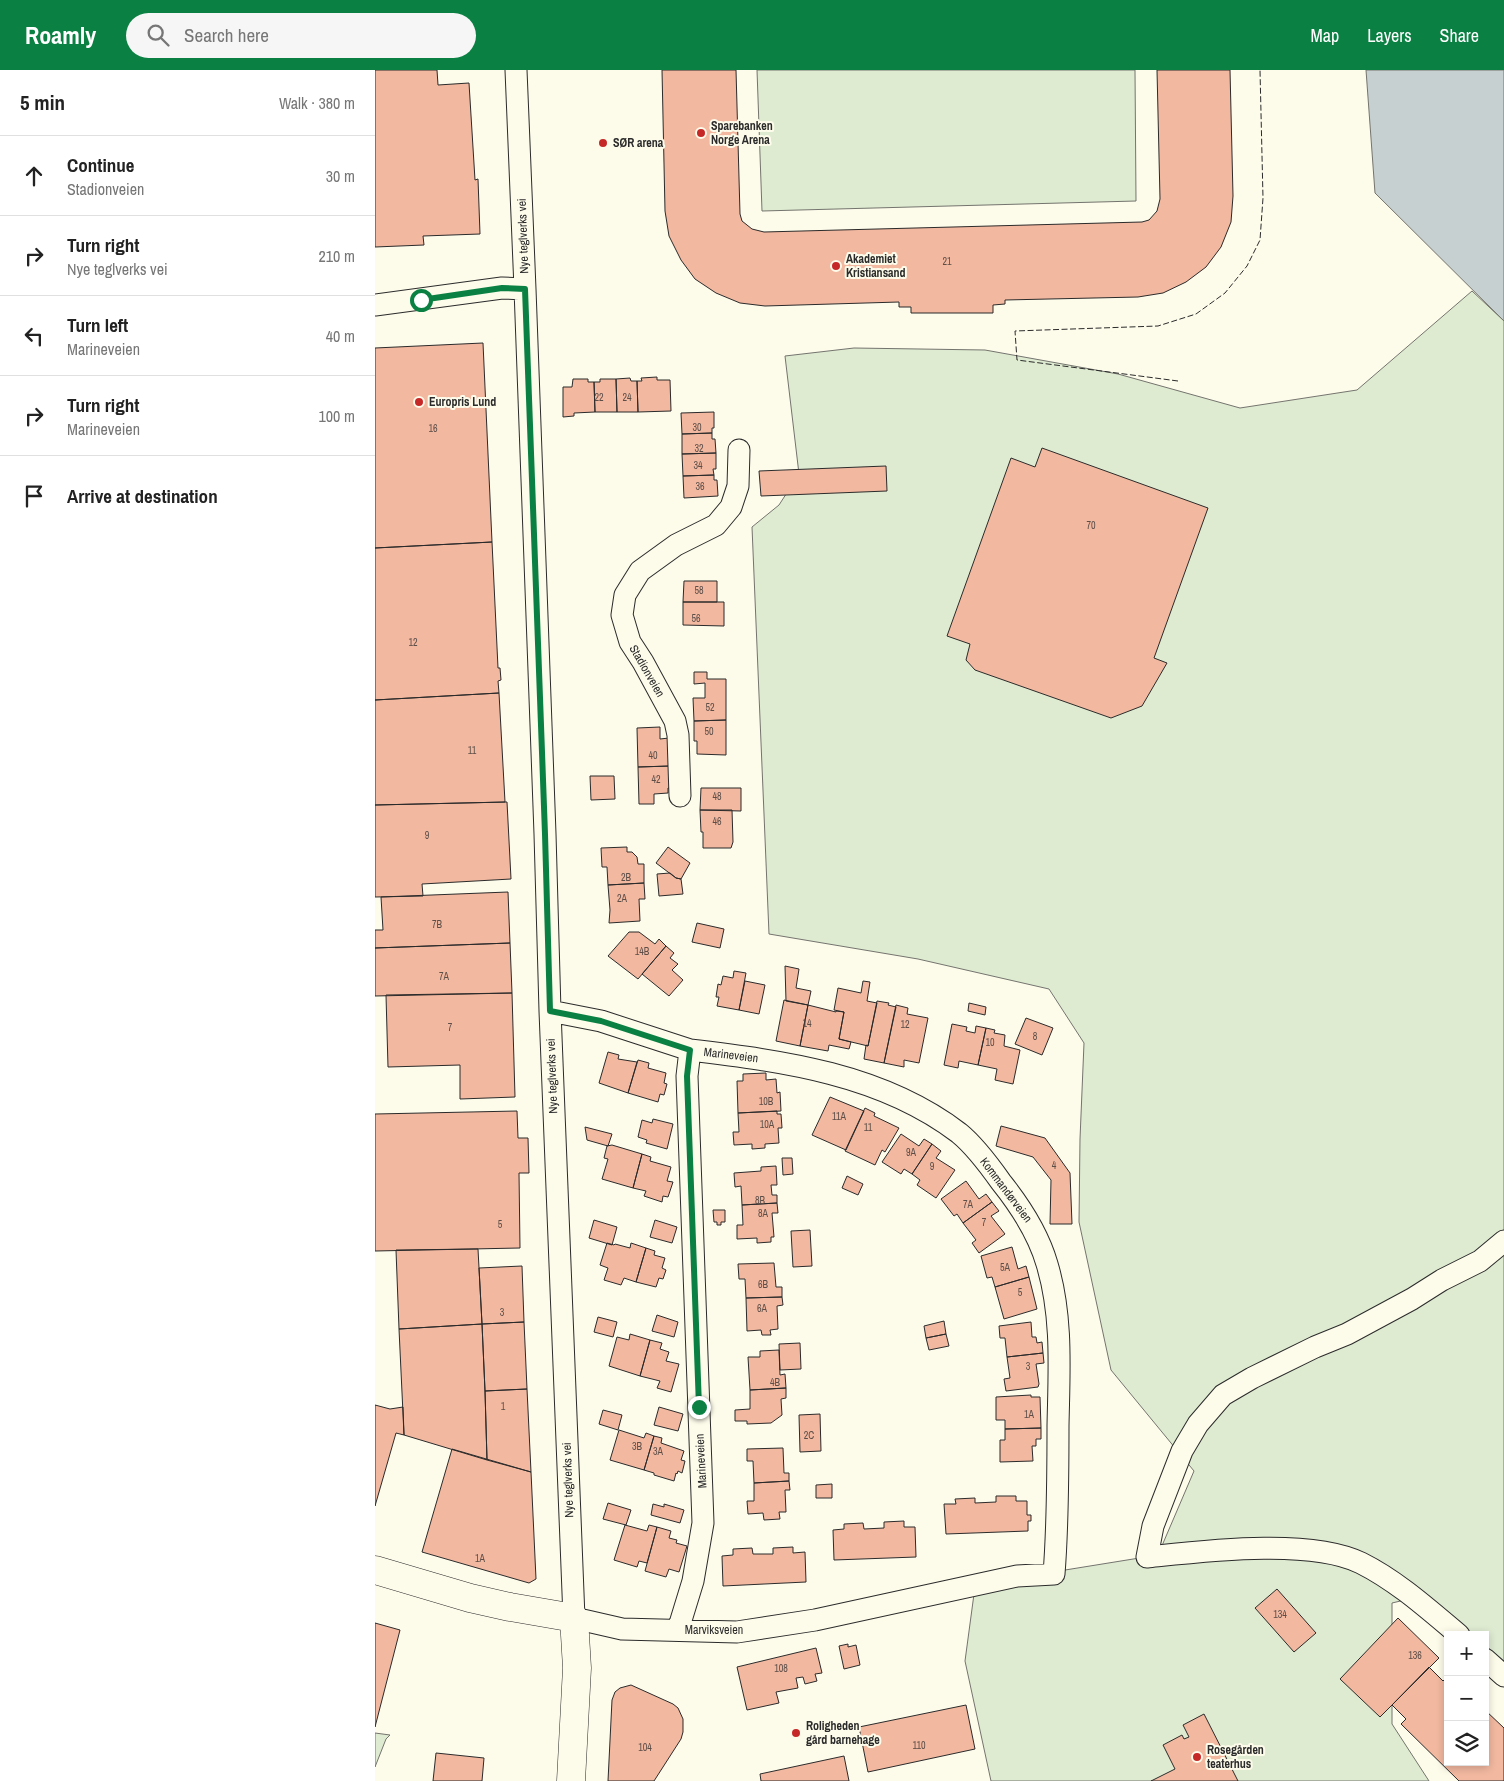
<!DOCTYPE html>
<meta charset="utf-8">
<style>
body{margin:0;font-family:"Archivo Narrow",sans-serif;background:#f6f6f6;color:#222}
.controls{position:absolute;right:15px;bottom:15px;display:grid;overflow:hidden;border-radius:0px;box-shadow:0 2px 8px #0003}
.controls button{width:45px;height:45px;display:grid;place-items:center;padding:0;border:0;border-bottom:1px solid #e0e0e0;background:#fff;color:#222;font:25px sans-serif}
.stop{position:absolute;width:15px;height:15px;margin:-11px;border:4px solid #0b8043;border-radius:50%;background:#fff}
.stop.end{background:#0b8043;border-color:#fff;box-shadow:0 1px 5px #0008}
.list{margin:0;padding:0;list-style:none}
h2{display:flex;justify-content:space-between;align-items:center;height:65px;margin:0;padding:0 20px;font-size:21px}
h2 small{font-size:16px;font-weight:400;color:#767676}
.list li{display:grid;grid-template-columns:32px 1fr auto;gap:15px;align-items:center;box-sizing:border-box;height:80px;padding:0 20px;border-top:1px solid #e0e0e0}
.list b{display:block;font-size:19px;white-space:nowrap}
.list p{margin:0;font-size:16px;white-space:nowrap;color:#767676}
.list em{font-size:16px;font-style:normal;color:#767676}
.icon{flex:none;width:28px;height:28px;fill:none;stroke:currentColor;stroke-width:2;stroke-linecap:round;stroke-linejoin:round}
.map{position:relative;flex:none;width:1129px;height:1711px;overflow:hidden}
header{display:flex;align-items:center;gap:30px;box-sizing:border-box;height:70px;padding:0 25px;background:#0b8043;color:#fff}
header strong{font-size:24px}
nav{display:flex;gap:28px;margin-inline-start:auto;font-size:18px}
.search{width:350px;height:45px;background:#f6f6f6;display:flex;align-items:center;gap:12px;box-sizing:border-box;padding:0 18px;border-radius:28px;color:#767676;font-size:19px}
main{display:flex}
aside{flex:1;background:#fff}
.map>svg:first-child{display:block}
.green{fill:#deebd1;stroke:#74746e}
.water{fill:#c7d0d0;stroke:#74746e}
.building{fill:#f2b8a0;stroke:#2b2b2b}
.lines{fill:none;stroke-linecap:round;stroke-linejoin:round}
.street-casing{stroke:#2b2b2b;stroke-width:23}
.secondary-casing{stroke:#2b2b2b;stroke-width:29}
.street{stroke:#fdfbea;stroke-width:21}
.secondary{stroke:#fdfbea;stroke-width:28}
.fence{stroke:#2b2b2b;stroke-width:1;stroke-dasharray:6 2.5;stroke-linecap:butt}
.route{stroke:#0b8043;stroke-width:6}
.poi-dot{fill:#c62828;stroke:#fdfbea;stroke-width:2}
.labels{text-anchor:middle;stroke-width:4;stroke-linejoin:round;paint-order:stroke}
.number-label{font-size:10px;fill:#5d4e48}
.poi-label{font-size:12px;font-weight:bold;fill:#2b2b2b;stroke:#fdfbea;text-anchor:start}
.street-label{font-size:12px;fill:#2b2b2b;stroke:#fdfbea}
</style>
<header>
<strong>Roamly</strong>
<div class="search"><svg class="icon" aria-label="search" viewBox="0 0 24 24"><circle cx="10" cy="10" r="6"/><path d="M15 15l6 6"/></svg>Search here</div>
<nav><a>Map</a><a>Layers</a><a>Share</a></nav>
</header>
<main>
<aside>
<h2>5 min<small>Walk · 380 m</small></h2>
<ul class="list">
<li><svg class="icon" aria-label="ahead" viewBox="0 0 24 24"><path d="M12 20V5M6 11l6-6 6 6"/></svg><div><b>Continue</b><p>Stadionveien</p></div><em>30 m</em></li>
<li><svg class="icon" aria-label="right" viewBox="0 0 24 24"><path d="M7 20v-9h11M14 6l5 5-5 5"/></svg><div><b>Turn right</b><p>Nye teglverks vei</p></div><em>210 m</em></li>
<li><svg class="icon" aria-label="left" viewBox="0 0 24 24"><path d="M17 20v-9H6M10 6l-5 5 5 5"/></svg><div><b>Turn left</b><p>Marineveien</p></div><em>40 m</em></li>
<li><svg class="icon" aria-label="right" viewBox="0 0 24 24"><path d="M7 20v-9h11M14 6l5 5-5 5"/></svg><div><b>Turn right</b><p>Marineveien</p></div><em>100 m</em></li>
<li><svg class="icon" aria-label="arrive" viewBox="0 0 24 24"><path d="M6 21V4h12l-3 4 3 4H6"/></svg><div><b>Arrive at destination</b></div></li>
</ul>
</aside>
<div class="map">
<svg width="1129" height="1711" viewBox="0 0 1129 1711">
<rect width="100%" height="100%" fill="#fdfbea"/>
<path class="green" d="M382,0H760L761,131L387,141Z
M1097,221L1129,251V1606L1110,1586V1565H1090L1051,1525L1017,1533V1654L1054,1711H616L590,1591L599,1524L653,1506L783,1485L819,1401L736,1300L704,1152L705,1069L709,973L674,919L543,889L394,864L377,457L404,435L424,404L410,286L479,278L610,280L743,304L865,338L982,320Z
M0,1663L15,1665L11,1669L0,1697Z"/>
<path class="water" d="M991,0H1129V251L1000,123Z"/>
<path class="building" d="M0,0H62L63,15L94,13L100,110L103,109L105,164L48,166L49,175L0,177Z
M287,0H361L365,144L367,151L377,159L389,162L767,152L774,150L782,141L785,129L782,0H855L858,126L856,152L846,177L831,197L811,212L788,223L763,227L630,230V234L618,235V243H536V237H524V232L390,236L365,233L341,223L320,209L306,190L294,166L290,141Z
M108,273L117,472L0,478V278Z
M282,307V310H295L296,341L263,342L262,311H267L266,308Z
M255,308L256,311H262L263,342H242L241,309Z
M198,309H213V312H219L220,342L199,343V346L188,347V317H197Z
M225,309H241L242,342H220L219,312H225Z
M339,342V358H337V363L307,364L306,343Z
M337,363V369H340L341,383L307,384V364Z
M667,378L833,438L779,588L792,593L767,636L736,648L600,600L591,590L595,574L572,566L636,388L660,397Z
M341,383V399H338L339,405L308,406L307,384Z
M511,396L512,421L386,426L384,401Z
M339,405V410H342L343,426L309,428L308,406Z
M117,472L123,598H125L126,610L123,611L124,623L0,630V478Z
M309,511H342V532H308Z
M308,532H349V556L308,555Z
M319,602H332V609H351V650L319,651L318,628H330V613L319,614Z
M124,623L130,732L0,735V630Z
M351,650V685L322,684V671H319V651Z
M285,657V669L294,668L295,696L263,697L262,658Z
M295,696V718H293V723L279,724V734H264L263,697Z
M215,706H239L240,729L216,730Z
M326,718H366V741L325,740Z
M132,732L136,809L47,814L48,826L0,827V735Z
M325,740H357L358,772L356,778H328V762H326Z
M252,777V782H257L262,787L263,794H269V813L233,815L232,797H227L226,778Z
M293,777L315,793L306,809L301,808L281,793Z
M295,803L301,808L306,809L308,824L284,826L282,804Z
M269,813L270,829H264L265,851L234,853L235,840L233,815Z
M133,822L135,873L0,878V860H8L6,827Z
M322,853L349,859L345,878L317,872Z
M254,862H264L280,874L284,869L291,876L263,909L233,886Z
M135,873L137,923L0,926V878Z
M291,876L299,883L295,888L303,894L297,900L308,910L294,926L267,904Z
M410,896L424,899L421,918L436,921L433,935L411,931Z
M359,901L371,903L364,940L342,936L344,927H341L343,914L346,915L348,906L358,908Z
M370,911L390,915L384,944L364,940Z
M488,911L495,912L492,931L502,933L493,976L464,969L469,942L459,940L463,918L486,923Z
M137,923L140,1027L85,1029V995L13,997L11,925Z
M409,930L433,935L425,976L401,971Z
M502,931L514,933L513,935L521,937L509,993L489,989L491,975L493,976Z
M594,933L611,937L610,945L593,941Z
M433,935L461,942V941L469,942L464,969L476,972L474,979L454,975L453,981L425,976Z
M521,935L533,938L532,944L553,948L544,993L529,990V997L509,993Z
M651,948L678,958L667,985L640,974Z
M577,954L592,957L591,961L600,963L601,956L611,958L603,995L584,991L583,998L569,995Z
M611,958L620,960L619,963L630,965L629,976L645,980L638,1014L620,1010L622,999L603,995Z
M233,982L244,985L243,989L262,992L253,1023L224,1013Z
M263,990L274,993L273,998L291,1003L289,1013L292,1014L289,1025L285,1024L283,1032L253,1023Z
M391,1003V1010L401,1009L402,1023L405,1022L406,1041L363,1043L362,1011H368V1004Z
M455,1027L489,1041L471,1080L437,1065Z
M490,1038L500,1043L499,1046L524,1058L510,1082L507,1080L500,1095L470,1081Z
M142,1041L143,1068H153L154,1103H144L145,1178L0,1181V1044Z
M402,1041V1044H406L407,1058H403L404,1073L390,1074V1078L377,1079V1074L359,1075L358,1062H364L363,1043Z
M278,1049L298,1054L292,1079L271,1073L272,1070L263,1067L267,1050L277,1053Z
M626,1056L670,1068L695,1103L697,1154H675L676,1110L658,1087L621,1076Z
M210,1057L237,1064L233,1076L212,1070Z
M526,1064L544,1076L549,1069L557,1074L537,1104L529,1099L526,1104L507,1092Z
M557,1074L566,1081L561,1088L580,1100L561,1128L542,1115L545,1110L537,1104Z
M237,1075L267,1084L258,1118L227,1109L233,1089L229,1088L232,1076Z
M267,1084L276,1087L275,1091L296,1097L292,1111L298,1112L293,1127L288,1126L287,1132L269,1126L271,1121L258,1118Z
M407,1088H417L418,1104L408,1105Z
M401,1096L402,1115H396L397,1125H402V1133L367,1135L366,1116L360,1117L359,1103L386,1101V1097Z
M472,1106L488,1114L483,1125L467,1118Z
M591,1111L604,1129L611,1124L617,1132L588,1153L582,1144L579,1146L566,1129Z
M617,1132L624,1141L616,1146L630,1164L604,1183L597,1173L601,1170L588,1153Z
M402,1133L403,1143H397L399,1167H396V1172L382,1173V1168L362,1169V1155H368L367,1135Z
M338,1140H350V1152H346V1155H342V1152H339Z
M219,1150L242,1157L237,1175L214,1168Z
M280,1150L302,1157L297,1173L275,1167Z
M435,1160L437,1196L418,1197L416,1161Z
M232,1173L239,1175L240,1174L255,1178L256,1173L271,1178L261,1212L249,1208L246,1215L229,1210L233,1198L225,1195Z
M637,1177L643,1199L651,1196L654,1207L620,1217L617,1207L612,1208L606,1186Z
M271,1178L280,1181L279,1185L290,1188L287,1198L291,1200L288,1209L284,1208L281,1217L261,1212Z
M103,1179L107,1254L24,1259L21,1180Z
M399,1193L401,1217H407V1227L371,1228L370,1209H364L363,1194Z
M147,1196L149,1252L107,1254L104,1198Z
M654,1207L662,1239L629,1249L620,1217Z
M407,1227L408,1235L402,1236L403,1259L395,1260L396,1265H387L386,1260L372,1261L371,1228Z
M282,1245L303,1252L299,1267L277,1261Z
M223,1247L242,1252L238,1267L219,1262Z
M569,1251L571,1264L551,1268L549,1256Z
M149,1252L152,1319L110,1321L107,1254Z
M656,1252L657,1267H661L662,1273L667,1272L668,1283L632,1287L630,1268H625L624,1256Z
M107,1254L110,1321L112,1390L29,1365L24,1259Z
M255,1264L275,1270L265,1306L234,1296L242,1267L254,1270Z
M571,1264L574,1276L554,1280L551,1268Z
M275,1270L287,1273L285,1279L294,1282L291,1291L304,1294L296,1322L282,1318L285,1311L265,1306Z
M425,1273L426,1299L405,1300L404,1274Z
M404,1280L405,1305L410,1304L411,1318L375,1320L373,1287H385V1281Z
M668,1283L669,1293L661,1294L664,1314L663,1317L631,1321L629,1309L635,1308L632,1287Z
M411,1318V1328L406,1329L407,1345L396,1353L372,1354V1351H360V1340L375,1339V1320Z
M152,1319L156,1402L112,1390L110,1321Z
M656,1325V1327H665L666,1358L630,1359V1350H621V1327Z
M0,1335L15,1339L28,1337L29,1365L21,1363L0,1436Z
M284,1337L308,1344L303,1361L279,1355Z
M228,1340L247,1345L243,1360L224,1354Z
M445,1344L446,1381L425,1382L424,1345Z
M666,1358V1369H661V1376H657L658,1391L625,1392V1370H630V1359Z
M244,1360L269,1368L271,1363L279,1366L269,1400L235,1390Z
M279,1366L287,1368L286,1373L309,1381L306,1390L310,1391L307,1403L303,1401L302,1404L301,1403L299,1411L279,1405V1403L269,1400Z
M408,1378L409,1403H414V1411L379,1413L378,1391H372V1379Z
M77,1379L156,1402L161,1509L154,1513L47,1482Z
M414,1411L415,1420H410L411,1442H404L405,1449L389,1450L388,1443L373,1444L372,1431H379V1413Z
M457,1414V1428H441V1415Z
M621,1426H641V1431H652V1445H656V1451H653V1461L571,1464L569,1434H581L580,1429L600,1428V1433L621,1432Z
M233,1433L256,1440L251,1455L228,1449Z
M278,1434L289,1437V1434L309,1440L305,1453L276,1445Z
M529,1451V1457H540L541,1487L459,1490L458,1460L469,1459V1454L488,1453L489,1459L509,1458V1452Z
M250,1455L272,1461L274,1455L282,1457L272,1493L264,1491L262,1497L239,1490Z
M282,1457L296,1461L294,1468L302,1470L301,1473L312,1476L304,1502L294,1499L291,1507L270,1501Z
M418,1477V1483L430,1482L431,1512L348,1516L347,1486L358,1485V1479L377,1478L378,1484H398V1478Z
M902,1519L941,1563L919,1582L880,1538Z
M1023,1548L1064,1588L1005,1647L965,1609Z
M0,1553L25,1560L0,1657Z
M473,1574V1577L481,1575L485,1595L469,1599L464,1576Z
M441,1578L447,1603L440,1604L442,1611L430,1614L428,1607L421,1608L423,1618L401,1622L404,1633L372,1640L362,1597Z
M1054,1597L1068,1611L1073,1606V1692H1110V1640L1129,1658V1711H1084L1026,1654L1031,1649L1017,1635Z
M256,1615L298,1634L303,1638L308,1649V1662L306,1669L279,1711H233L237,1630L240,1622L245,1618Z
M591,1635L600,1679L493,1702L484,1657Z
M829,1644L863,1711H776L800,1699L788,1675L807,1665L809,1669L814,1667L808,1655Z
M61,1683L109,1688L107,1711H58Z
M469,1686L474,1711H386L385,1704Z"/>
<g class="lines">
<g class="street-casing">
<path id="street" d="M141,0L150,219L170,764L175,941L199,1548L247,1559L362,1562L440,1550L642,1506L679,1504C683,1454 683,1405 683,1356C684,1302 688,1247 672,1194C663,1163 646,1137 626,1112C614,1095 600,1076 584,1063C507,1004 408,991 315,980
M0,235L127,218L150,219
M305,726L303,665L300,651L268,592L255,572L247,545L250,525L265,501L301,475L341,455L356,437L363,416L364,380
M175,941L226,951L315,980L312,1006L328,1453L318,1511L303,1560
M1084,1565C1053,1539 1022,1511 986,1493C935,1468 830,1481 772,1487L778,1456L807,1381L823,1354L848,1325L877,1308L940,1277L972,1264L1037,1229L1067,1210L1105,1191L1129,1171
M1110,1589L1129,1606"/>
</g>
<g class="secondary-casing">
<path id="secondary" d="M0,1500L95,1528L135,1537L199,1548L202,1598L196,1711"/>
</g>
<use href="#street" class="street"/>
<use href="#secondary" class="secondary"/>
<path class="fence" d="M803,311L642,290L640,261L783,256L821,244L850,223L872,196L885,170L888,128L885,0"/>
</g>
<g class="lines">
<path class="route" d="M46,230L127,218L150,219L170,764L175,941L226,951L315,980L312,1006L324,1337"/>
</g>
<g class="poi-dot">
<circle cx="326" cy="63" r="5"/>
<circle cx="228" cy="73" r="5"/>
<circle cx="461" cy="196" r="5"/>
<circle cx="44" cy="332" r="5"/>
<circle cx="421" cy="1663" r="5"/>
<circle cx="822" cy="1687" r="5"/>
</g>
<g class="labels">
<g class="number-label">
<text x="572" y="195">21</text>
<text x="224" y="331">22</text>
<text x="252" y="331">24</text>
<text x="322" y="361">30</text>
<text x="58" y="362">16</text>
<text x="324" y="382">32</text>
<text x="323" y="399">34</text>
<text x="325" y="420">36</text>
<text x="716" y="459">70</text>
<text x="324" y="524">58</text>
<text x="321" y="552">56</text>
<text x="38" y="576">12</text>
<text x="335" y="641">52</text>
<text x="334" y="665">50</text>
<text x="97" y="684">11</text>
<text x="278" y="689">40</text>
<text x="281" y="713">42</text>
<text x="342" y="730">48</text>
<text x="342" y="755">46</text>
<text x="52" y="769">9</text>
<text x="251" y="811">2B</text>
<text x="247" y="832">2A</text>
<text x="62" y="858">7B</text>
<text x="267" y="885">14B</text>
<text x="69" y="910">7A</text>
<text x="432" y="957">14</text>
<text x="530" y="958">12</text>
<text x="75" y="961">7</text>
<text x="660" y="970">8</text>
<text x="615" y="976">10</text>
<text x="391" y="1035">10B</text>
<text x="464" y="1050">11A</text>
<text x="392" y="1058">10A</text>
<text x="493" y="1061">11</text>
<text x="536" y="1086">9A</text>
<text x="679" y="1099">4</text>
<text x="557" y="1100">9</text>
<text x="385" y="1134">8B</text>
<text x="593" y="1138">7A</text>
<text x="388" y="1147">8A</text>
<text x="609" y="1156">7</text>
<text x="125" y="1158">5</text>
<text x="630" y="1201">5A</text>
<text x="388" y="1218">6B</text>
<text x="645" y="1226">5</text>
<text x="387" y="1242">6A</text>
<text x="127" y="1246">3</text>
<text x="653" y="1300">3</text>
<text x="400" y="1316">4B</text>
<text x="128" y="1340">1</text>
<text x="654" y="1348">1A</text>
<text x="434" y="1369">2C</text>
<text x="262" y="1380">3B</text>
<text x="283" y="1385">3A</text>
<text x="105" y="1492">1A</text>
<text x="905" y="1548">134</text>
<text x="1040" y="1589">136</text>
<text x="406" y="1602">108</text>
<text x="544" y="1679">110</text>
<text x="270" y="1681">104</text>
</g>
<g class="poi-label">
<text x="336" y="60">Sparebanken<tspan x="336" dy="14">Norge Arena</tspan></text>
<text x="238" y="77">SØR arena</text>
<text x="471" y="193">Akademiet<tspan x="471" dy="14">Kristiansand</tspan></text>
<text x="54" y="336">Europris Lund</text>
<text x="431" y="1660">Roligheden<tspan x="431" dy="14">gård barnehage</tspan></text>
<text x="832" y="1684">Rosegården<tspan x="832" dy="14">teaterhus</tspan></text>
</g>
<g class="street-label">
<text transform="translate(148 166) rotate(-92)" y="4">Nye teglverks vei</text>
<text transform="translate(272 601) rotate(60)" y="4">Stadionveien</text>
<text transform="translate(356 985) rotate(7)" y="4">Marineveien</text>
<text transform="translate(177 1006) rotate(-92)" y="4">Nye teglverks vei</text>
<text transform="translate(631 1120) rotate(53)" y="4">Kommandørveien</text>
<text transform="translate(326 1391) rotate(-93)" y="4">Marineveien</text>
<text transform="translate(193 1410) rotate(-92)" y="4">Nye teglverks vei</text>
<text x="339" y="1564">Marviksveien</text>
</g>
</g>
</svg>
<div class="controls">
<button>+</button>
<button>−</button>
<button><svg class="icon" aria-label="layers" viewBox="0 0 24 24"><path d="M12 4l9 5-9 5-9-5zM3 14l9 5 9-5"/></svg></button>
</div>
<div class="stop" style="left:46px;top:230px"></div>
<div class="stop end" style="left:324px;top:1337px"></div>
</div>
</main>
